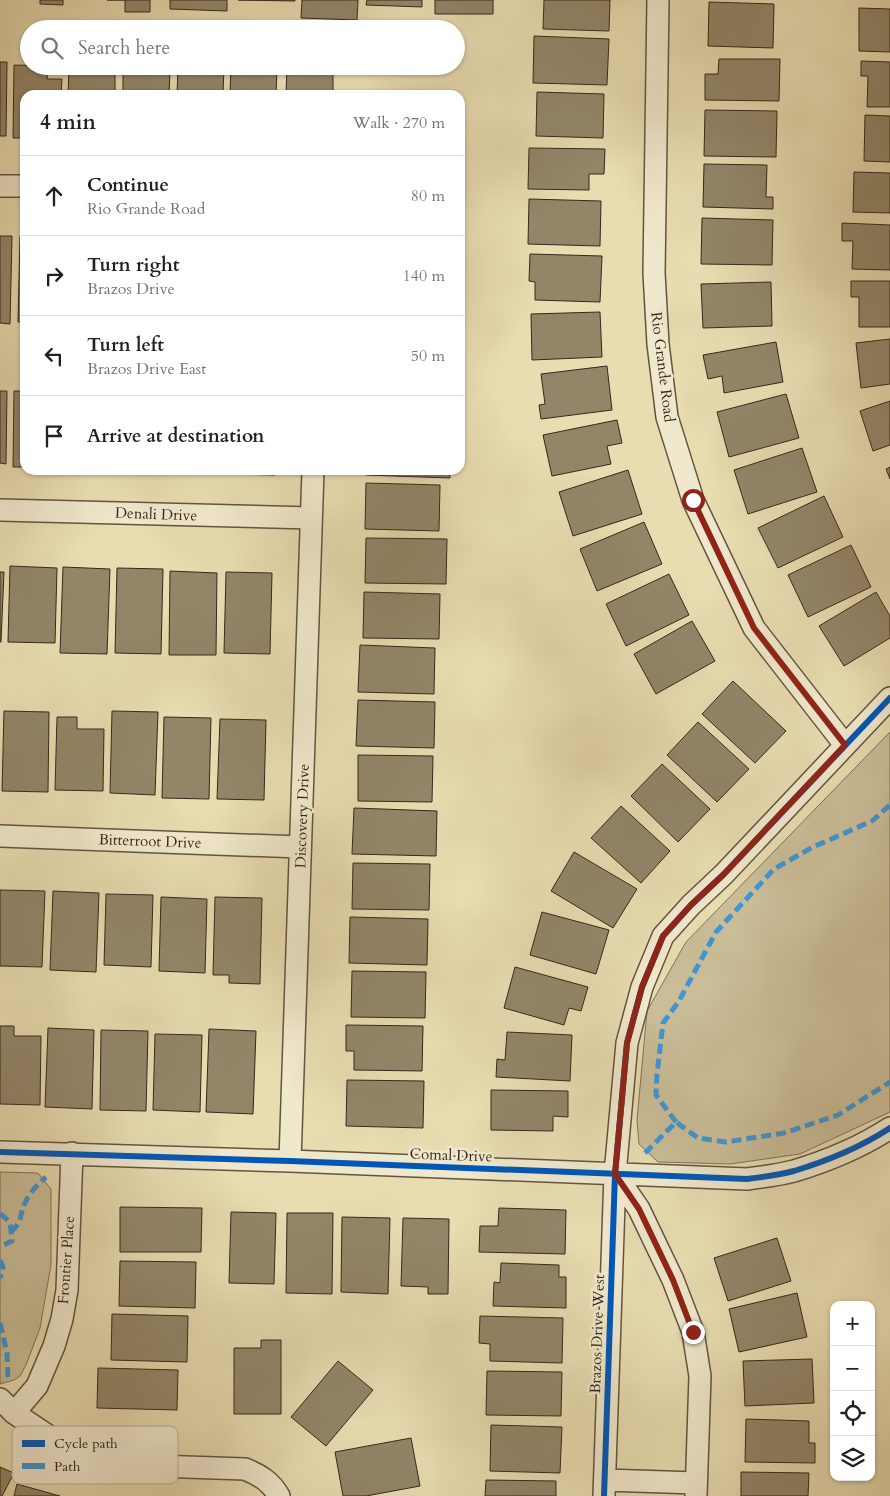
<!DOCTYPE html>
<meta charset="utf-8">
<style>
body{margin:0;font-family:Cardo,serif;background:#f2f2f2;color:#202124}
.controls{position:absolute;right:15px;bottom:15px;display:grid;overflow:hidden;border-radius:10px;box-shadow:0 1px 4px #0004}
.controls button{width:45px;height:45px;display:grid;place-items:center;padding:0;border:0;border-bottom:1px solid #e0e0e0;background:#fff;color:#202124;font:25px sans-serif}
.stop{position:absolute;width:15px;height:15px;margin:-11px;border:4px solid #8f2418;border-radius:50%;background:#fff}
.stop.end{background:#8f2418;border-color:#fff;box-shadow:0 1px 5px #0008}
.list{margin:0;padding:0;list-style:none}
h2{display:flex;justify-content:space-between;align-items:center;height:65px;margin:0;padding:0 20px;font-size:21px}
h2 small{font-size:16px;font-weight:400;color:#757577}
.list li{display:grid;grid-template-columns:32px 1fr auto;gap:15px;align-items:center;box-sizing:border-box;height:80px;padding:0 20px;border-top:1px solid #e0e0e0}
.list b{display:block;font-size:19px;white-space:nowrap}
.list p{margin:0;font-size:16px;white-space:nowrap;color:#757577}
.list em{font-size:16px;font-style:normal;color:#757577}
.icon{flex:none;width:28px;height:28px;fill:none;stroke:currentColor;stroke-width:2;stroke-linecap:round;stroke-linejoin:round}
.map{position:relative;flex:none;width:890px;height:1496px;overflow:hidden}
.search{position:absolute;background:#fff;box-shadow:0 1px 4px #0004;left:20px;top:20px;width:445px;height:55px;display:flex;align-items:center;gap:12px;box-sizing:border-box;padding:0 18px;border-radius:28px;color:#757577;font-size:19px}
.panel{position:absolute;background:#fff;box-shadow:0 1px 4px #0004;left:20px;top:90px;width:445px;height:385px;border-radius:15px}
.map>svg:first-child{display:block}
.green{fill:#cabd98;stroke:#80725a}
.building{fill:#928669;stroke:#35281b}
.lines{fill:none;stroke-linecap:round;stroke-linejoin:round}
.street-casing{stroke:#625540;stroke-width:24}
.street{stroke:#f0e8cc;stroke-width:21}
.quiet{stroke:#3e96d4;stroke-width:5;stroke-dasharray:10 5;stroke-linecap:butt}
.cycleway-casing{stroke:#f0e8cc;stroke-width:9}
.cycleway{stroke:#0057b8;stroke-width:6}
.route{stroke:#8f2418;stroke-width:6}
.labels{text-anchor:middle;stroke-width:5;stroke-linejoin:round;paint-order:stroke}
.street-label{font-size:15px;fill:#35281b;stroke:#f0e8cc}
.key{fill:#f0e8cc;stroke:#b8ae97;stroke-width:1}
.key-label{font-size:14px;fill:#35281b}
</style>
<div class="map">
<svg width="890" height="1496" viewBox="0 0 890 1496">
<rect width="100%" height="100%" fill="#e8dcb1"/>
<filter id="stains"><feTurbulence type="fractalNoise" baseFrequency=".004" numOctaves="4"/><feColorMatrix values="0 0 0 0 .2 0 0 0 0 .09 0 0 0 0 .02 0 0 0 .5 -.17"/></filter>
<radialGradient id="worn" r=".72"><stop offset=".6" stop-color="#630" stop-opacity="0"/><stop offset="1" stop-color="#630" stop-opacity=".3"/></radialGradient>
<path class="green" d="M890,732V1112L800,1154L730,1164L658,1162L639,1144L637,1120L647,1011L686,942Z
M0,1172L38,1173L51,1189V1265L40,1328L26,1365L20,1376L14,1380L0,1384Z"/>
<path class="building" d="M40,0H63V5L40,4Z
M107,0H150V12H125V0Z
M170,0H227V11L170,9Z
M238,0H295V1Z
M302,0H358L357,20L301,18Z
M367,0H422V7L366,5Z
M435,0H493V14H435Z
M544,0H610L609,31L543,29Z
M709,2L774,4L773,48L708,46Z
M859,8L890,9V52L859,51Z
M534,36L609,39L607,85L533,83Z
M719,59H780L779,101L705,100V74H718Z
M861,61L890,62V107H867L868,76H861Z
M0,62H7L6,136H0Z
M14,65L48,66L47,79H62L61,95H25V138H13Z
M69,66H115V95H68Z
M178,66H224L223,95H177Z
M231,66L277,68L276,95H230Z
M287,66H333V95H286Z
M123,69L170,70L169,95H123Z
M537,92L604,94L603,138L536,136Z
M705,110L777,111L776,157L704,156Z
M865,115L890,116V162L864,161Z
M529,148L605,149L604,174H589V190L528,189Z
M704,164L767,165L766,197H773V209L703,207Z
M854,172L890,173V213L853,212Z
M529,199L601,201L600,246L528,244Z
M460,213H464L463,258H460Z
M702,218L773,220L772,265L701,264Z
M842,223L890,225V270L852,269L853,241H842Z
M0,236H12L10,324L0,323Z
M20,236H25V322H18Z
M530,254L602,256L600,302L535,300V282L529,281Z
M851,281H890V327H859V297H851Z
M771,282L772,326L703,328L701,284Z
M600,312L602,357L532,360L531,314Z
M890,339V384L861,388L856,343Z
M776,342L783,382L724,393L722,376L708,379L703,355Z
M607,366L612,410L541,419L539,405L545,404L541,374Z
M0,391H7L6,464L0,463Z
M14,391H25V467H13Z
M786,394L799,438L729,457L717,412Z
M890,401V445L873,451L860,411Z
M617,420L622,443L607,446L611,464L552,476L543,435Z
M802,448L817,492L748,514L734,470Z
M890,467V479L886,469Z
M231,470H275V475L231,474Z
M366,470H450V478L366,475Z
M628,470L642,514L573,536L559,492Z
M366,483L440,485L439,531L365,529Z
M824,496L843,537L778,568L758,528Z
M644,522L662,564L597,591L580,549Z
M366,538L447,539L446,584L365,583Z
M851,545L871,587L808,617L788,575Z
M10,566L57,568L55,643L8,642Z
M63,567L110,569L107,654L60,653Z
M117,568L163,569L161,654L115,653Z
M170,571L217,573L216,655H169Z
M0,572H4L1,642H0Z
M226,572L272,573L270,654L224,653Z
M669,574L689,615L626,646L606,604Z
M364,592L440,594L439,639L363,638Z
M876,592L890,616V638L844,666L819,626Z
M692,621L715,661L656,694L634,654Z
M360,645L435,648L434,694L358,692Z
M733,681L786,731L755,763L702,714Z
M358,700L435,702L434,748L356,746Z
M4,711L49,712L48,792L2,791Z
M112,711L158,712L155,795L110,793Z
M57,717H77V729H104L103,791L55,790Z
M164,717L211,718L209,799L162,798Z
M220,719L266,720L264,800L217,799Z
M698,722L749,769L717,802L667,755Z
M358,755L433,756L432,802L358,801Z
M662,764L710,809L678,842L631,796Z
M621,806L670,851L641,883L591,838Z
M354,808L437,811L436,856L352,854Z
M574,852L637,889L613,928L551,891Z
M353,863L430,864L429,910L352,909Z
M0,890L45,891L42,967L0,966Z
M53,891L99,893L96,972L50,970Z
M106,894L153,895L151,967L104,965Z
M161,897L207,899L205,973L159,971Z
M215,897L262,898L260,984L229,983V975H213Z
M542,912L609,930L596,974L530,955Z
M350,917L428,919L427,965L349,963Z
M515,967L588,987L581,1011L569,1008L564,1025L504,1008Z
M352,971L426,972L425,1018L351,1017Z
M346,1025L423,1026L422,1071L354,1070V1051H346Z
M0,1026H14V1036H41L40,1105L0,1104Z
M48,1028L94,1030L92,1109L45,1107Z
M209,1029L256,1031L253,1114L206,1112Z
M101,1030L148,1031L146,1111L100,1110Z
M507,1032L572,1035L570,1081L496,1077L497,1059L505,1060Z
M155,1034L202,1035L200,1112L153,1110Z
M347,1080L424,1081L423,1128L346,1126Z
M491,1090L568,1091V1117L553,1116V1131L491,1130Z
M120,1207L202,1208L201,1252H120Z
M499,1208L566,1210L565,1254L479,1252L480,1226H498Z
M231,1212L276,1213L274,1284L229,1283Z
M287,1213H333L332,1294L286,1293Z
M342,1217L390,1218L388,1294L341,1292Z
M403,1218L449,1219L448,1294H428V1287L401,1286Z
M777,1238L791,1281L728,1301L714,1258Z
M120,1261L196,1262L195,1308L119,1306Z
M501,1263L559,1265V1277H566V1308L493,1306L494,1282L500,1283Z
M797,1293L807,1337L739,1352L729,1309Z
M112,1314L188,1316L187,1362L111,1360Z
M480,1316L563,1318L562,1363L490,1361V1344L479,1343Z
M261,1340H281V1414H234V1348H261Z
M812,1359L814,1403L745,1406L743,1361Z
M338,1361L373,1390L326,1446L291,1417Z
M98,1368L178,1370L177,1410L97,1408Z
M487,1371L562,1372L561,1416L486,1415Z
M746,1419L809,1421V1443H815V1463L745,1462Z
M491,1425L562,1427L560,1473L490,1471Z
M411,1438L420,1486L366,1496H343L335,1452Z
M0,1467L14,1473L2,1496H0Z
M741,1472L809,1473L808,1496H741Z
M486,1480L556,1481V1496H485Z
M17,1484L60,1496H14Z"/>
<g class="lines">
<g class="street-casing">
<path id="street" d="M658,0L654,273L658,344L667,417L693,500L754,628L845,745
M0,186H25
M0,510L311,518
M0,836L300,847
M0,1152L290,1161L747,1179C763,1177 779,1175 794,1171C827,1161 861,1147 890,1128
M290,1161L313,470
M615,1174L639,1209L673,1280L693,1332L700,1376L696,1496
M0,1399L14,1413L53,1439L89,1456L126,1465L245,1469C260,1475 271,1482 279,1496
M14,1413L37,1386L54,1346L62,1319L67,1290L72,1153
M605,1480L696,1483
M604,1496L615,1174L627,1043L642,987L663,936L691,905L724,874L890,698"/>
</g>
<use href="#street" class="street"/>
<path class="quiet" d="M676,1122L656,1095L657,1074L663,1023L679,1001L716,932L774,869L813,847L872,821L890,805
M645,1153L676,1122L698,1138L726,1142L784,1133L838,1115L890,1082
M0,1214C13,1222 10,1227 12,1241L0,1247
M11,1232C23,1221 19,1216 25,1203C29,1193 38,1184 46,1177
M0,1260L3,1267L0,1278
M0,1323L7,1353L8,1380"/>
<g class="cycleway-casing">
<path id="cycleway" d="M0,1152L290,1161L747,1179C763,1177 779,1175 794,1171C827,1161 861,1147 890,1128
M604,1496L615,1174L627,1043L642,987L663,936L691,905L724,874L890,698"/>
</g>
<use href="#cycleway" class="cycleway"/>
</g>
<g class="lines">
<path class="route" d="M693,1332L673,1280L639,1209L615,1174L627,1043L642,987L663,936L691,905L724,874L845,745L754,628L693,500"/>
</g>
<g class="labels">
<g class="street-label">
<text transform="translate(663 367) rotate(83)" y="5">Rio Grande Road</text>
<text transform="translate(156 514) rotate(2)" y="5">Denali Drive</text>
<text transform="translate(302 816) rotate(-88)" y="5">Discovery Drive</text>
<text transform="translate(150 841) rotate(2)" y="5">Bitterroot Drive</text>
<text transform="translate(451 1155) rotate(2)" y="5">Comal Drive</text>
<text transform="translate(66 1260) rotate(-86)" y="5">Frontier Place</text>
<text transform="translate(597 1334) rotate(-88)" y="5">Brazos Drive West</text>
</g>
</g>
<rect x="12" y="1426" width="166" height="58" rx="8" class="key"/>
<rect x="22" y="1440" width="23" height="7" fill="#0057b8"/>
<rect x="22" y="1463" width="23" height="6" fill="#3e96d4"/>
<g class="key-label">
<text x="54" y="1448">Cycle path</text>
<text x="54" y="1471">Path</text>
</g>
<rect width="100%" height="100%" filter="url(#stains)"/>
<rect width="100%" height="100%" fill="url(#worn)"/>
</svg>
<div class="controls">
<button>+</button>
<button>−</button>
<button><svg class="icon" aria-label="locate" viewBox="0 0 24 24"><circle cx="12" cy="12" r="6"/><path d="M12 2v4M12 18v4M2 12h4M18 12h4"/></svg></button>
<button><svg class="icon" aria-label="layers" viewBox="0 0 24 24"><path d="M12 4l9 5-9 5-9-5zM3 14l9 5 9-5"/></svg></button>
</div>
<div class="stop" style="left:693px;top:500px"></div>
<div class="stop end" style="left:693px;top:1332px"></div>
<div class="search"><svg class="icon" aria-label="search" viewBox="0 0 24 24"><circle cx="10" cy="10" r="6"/><path d="M15 15l6 6"/></svg>Search here</div>
<section class="panel">
<h2>4 min<small>Walk · 270 m</small></h2>
<ul class="list">
<li><svg class="icon" aria-label="ahead" viewBox="0 0 24 24"><path d="M12 20V5M6 11l6-6 6 6"/></svg><div><b>Continue</b><p>Rio Grande Road</p></div><em>80 m</em></li>
<li><svg class="icon" aria-label="right" viewBox="0 0 24 24"><path d="M7 20v-9h11M14 6l5 5-5 5"/></svg><div><b>Turn right</b><p>Brazos Drive</p></div><em>140 m</em></li>
<li><svg class="icon" aria-label="left" viewBox="0 0 24 24"><path d="M17 20v-9H6M10 6l-5 5 5 5"/></svg><div><b>Turn left</b><p>Brazos Drive East</p></div><em>50 m</em></li>
<li><svg class="icon" aria-label="arrive" viewBox="0 0 24 24"><path d="M6 21V4h12l-3 4 3 4H6"/></svg><div><b>Arrive at destination</b></div></li>
</ul>
</section>
</div>
